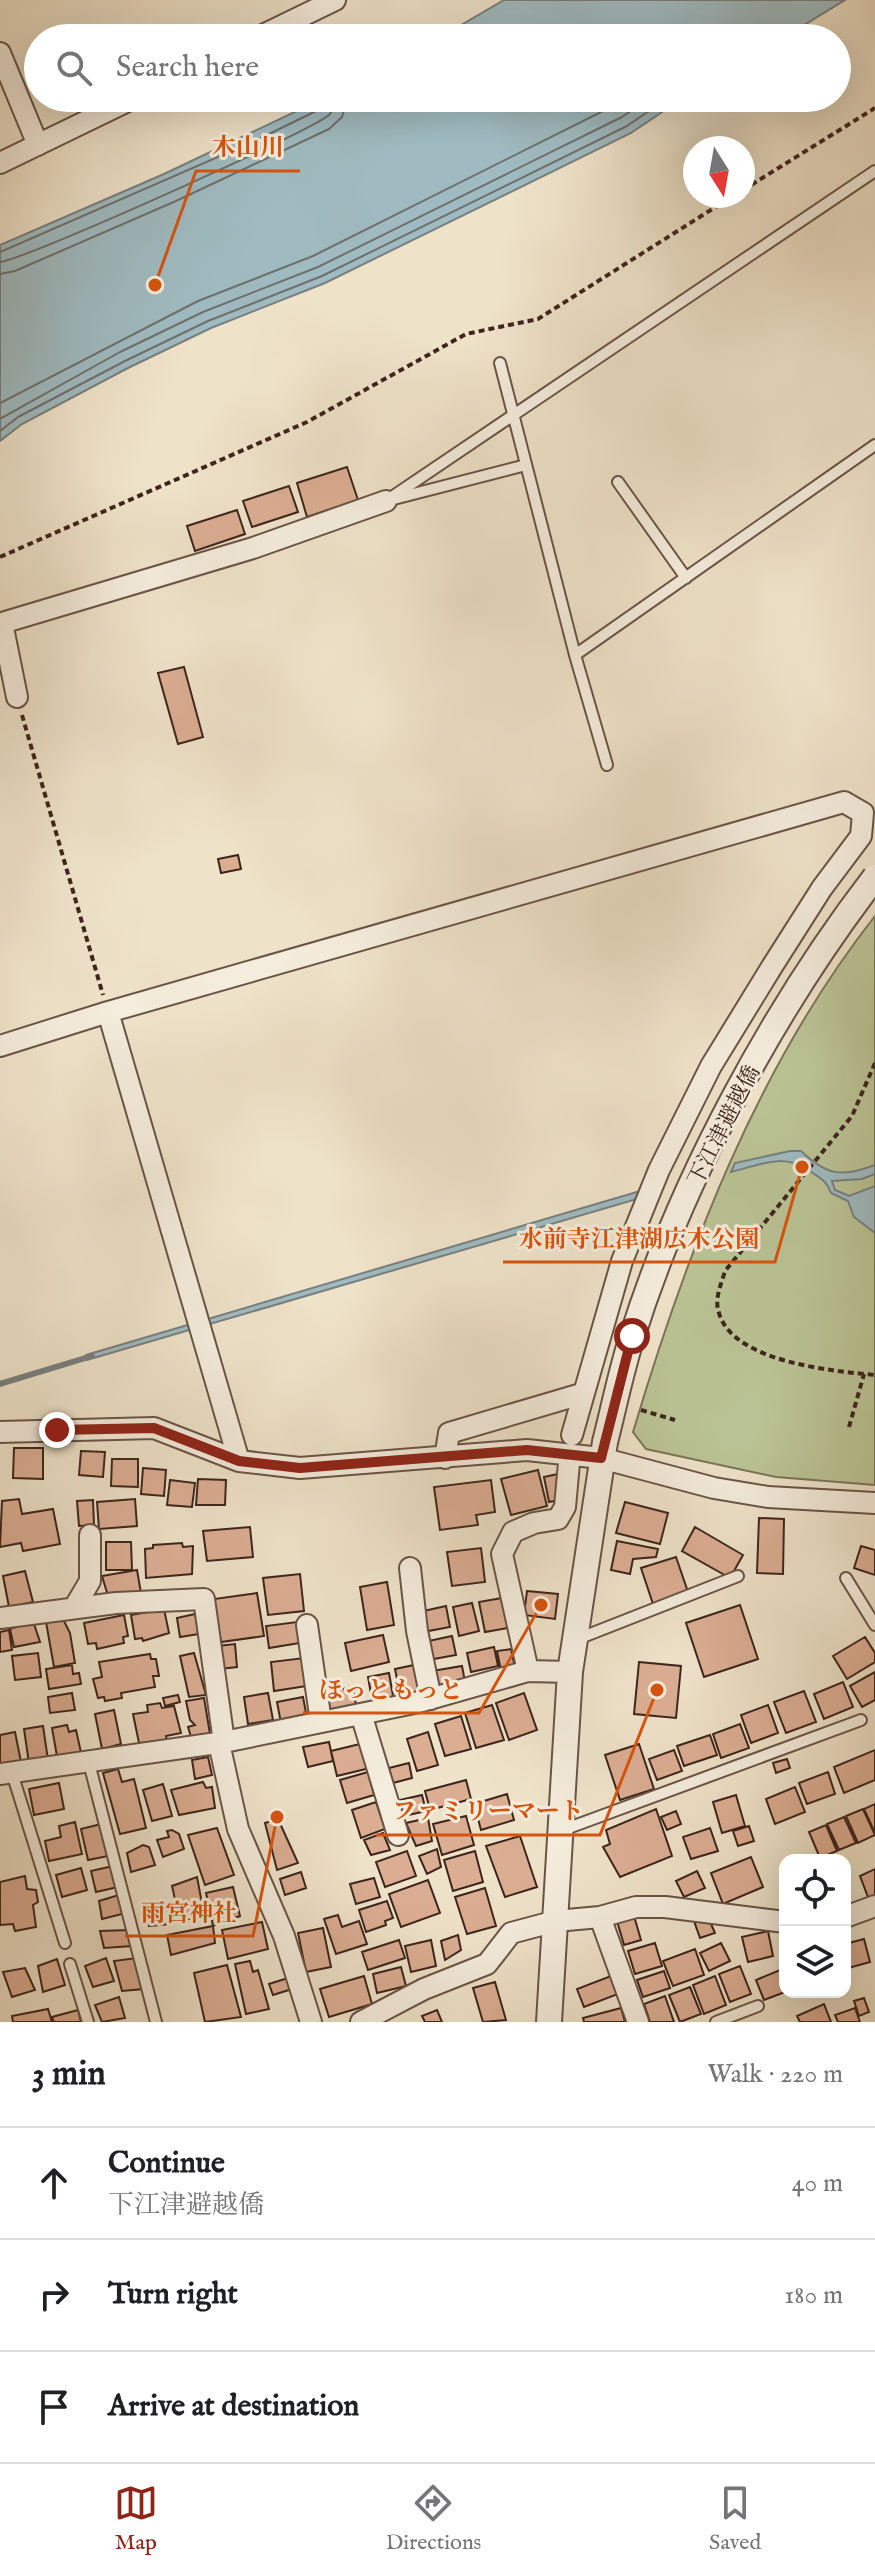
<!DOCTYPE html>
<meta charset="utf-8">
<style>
body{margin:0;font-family:"IM FELL English","Noto Serif JP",serif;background:#f6f6f6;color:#202124}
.controls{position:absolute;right:24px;bottom:24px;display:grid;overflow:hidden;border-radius:16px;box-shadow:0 8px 32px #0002}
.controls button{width:72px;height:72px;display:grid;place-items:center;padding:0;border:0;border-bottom:2px solid #e0e0e0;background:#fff;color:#202124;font:40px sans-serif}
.compass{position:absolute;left:683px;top:136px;width:72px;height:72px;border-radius:50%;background:#fff;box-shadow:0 8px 32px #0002;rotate:169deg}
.stop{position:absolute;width:24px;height:24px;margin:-18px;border:6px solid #8f2418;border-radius:50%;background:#fff}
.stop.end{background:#8f2418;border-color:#fff;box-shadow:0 2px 8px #0008}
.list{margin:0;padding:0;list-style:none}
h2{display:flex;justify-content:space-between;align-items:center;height:104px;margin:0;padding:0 32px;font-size:34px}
h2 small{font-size:26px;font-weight:400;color:#757577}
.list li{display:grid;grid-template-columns:52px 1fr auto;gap:24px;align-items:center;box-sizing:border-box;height:112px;padding:0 32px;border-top:2px solid #e0e0e0}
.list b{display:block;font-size:30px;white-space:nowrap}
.list p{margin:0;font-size:26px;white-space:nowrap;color:#757577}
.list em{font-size:26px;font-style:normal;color:#757577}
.icon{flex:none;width:44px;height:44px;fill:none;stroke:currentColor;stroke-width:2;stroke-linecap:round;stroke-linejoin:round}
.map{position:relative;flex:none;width:875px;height:2022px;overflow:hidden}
.search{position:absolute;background:#fff;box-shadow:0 8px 32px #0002;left:24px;right:24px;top:24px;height:88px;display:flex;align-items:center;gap:20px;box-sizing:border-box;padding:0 28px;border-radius:44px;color:#757577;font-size:30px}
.sheet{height:440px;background:#fff}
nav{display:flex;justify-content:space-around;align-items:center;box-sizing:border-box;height:112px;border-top:2px solid #e0e0e0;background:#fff;font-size:22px;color:#757577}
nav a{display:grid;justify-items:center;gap:4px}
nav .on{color:#8f2418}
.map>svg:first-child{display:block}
.green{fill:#bac395;stroke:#7c7458;stroke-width:2}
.water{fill:#9fbbc1;stroke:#787f7f;stroke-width:2}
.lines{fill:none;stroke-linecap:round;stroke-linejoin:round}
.shore{stroke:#6e706e;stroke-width:2}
.stream{stroke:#787f7f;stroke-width:6}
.building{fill:#dbad93;stroke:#3d251b;stroke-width:2}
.service-casing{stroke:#695446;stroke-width:14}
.minor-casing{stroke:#695446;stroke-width:24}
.tertiary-casing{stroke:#695446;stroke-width:28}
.path{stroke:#3d251b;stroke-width:4;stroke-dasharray:6 4;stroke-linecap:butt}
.service{stroke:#f4ecdc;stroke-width:10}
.minor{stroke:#f4ecdc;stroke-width:20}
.tertiary{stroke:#f4ecdc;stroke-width:24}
.tertiary-bridge-casing{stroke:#695446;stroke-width:28;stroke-linecap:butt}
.tertiary-bridge{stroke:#f4ecdc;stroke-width:24}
.route{stroke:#8f2418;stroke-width:10}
.labels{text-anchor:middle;stroke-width:6;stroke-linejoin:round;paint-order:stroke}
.street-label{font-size:22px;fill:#3d251b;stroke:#f4ecdc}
.leader{fill:none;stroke:#d7540e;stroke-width:3}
.callout-dot{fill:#d7540e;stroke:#f4ecdc;stroke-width:3}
.callout-label{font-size:24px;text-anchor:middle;font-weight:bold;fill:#d7540e;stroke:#f4ecdc;stroke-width:6;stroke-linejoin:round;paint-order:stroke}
</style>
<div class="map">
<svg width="875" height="2022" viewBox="0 0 875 2022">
<rect width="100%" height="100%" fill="#eee2c9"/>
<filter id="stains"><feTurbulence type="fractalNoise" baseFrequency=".0025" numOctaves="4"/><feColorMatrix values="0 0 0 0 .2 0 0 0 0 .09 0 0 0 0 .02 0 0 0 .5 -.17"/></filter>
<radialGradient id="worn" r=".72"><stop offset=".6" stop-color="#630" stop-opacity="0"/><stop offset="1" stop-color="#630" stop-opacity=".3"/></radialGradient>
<path class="green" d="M875,916V1485L776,1477L646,1449L633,1432C687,1251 757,1066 875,916Z"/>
<path class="water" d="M504,0H845L783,38H439Z
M324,98H683L631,133L325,283L211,328L128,368L22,424L0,441V245L164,174Z
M790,1151H801C826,1175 842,1178 875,1165V1174L862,1179L832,1181L835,1190L849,1196L875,1186V1233L854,1217L848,1201L831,1193C826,1180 821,1179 810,1171C783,1152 760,1165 731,1172L735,1163Z
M640,1191L637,1199L87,1360L86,1355Z"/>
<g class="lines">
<path class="shore" d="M0,252L259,139L320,109L325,98
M0,262C24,260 310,132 329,115C334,110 335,105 335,98
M0,274L15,271L176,201L329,129L342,117L347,98
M0,403L198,301L313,256L629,98
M0,419L120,352L203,312L318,267L622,117L650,98
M0,431L18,417L125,361L208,321L322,276L627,126L668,98"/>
<path class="stream" d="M0,1384L92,1356"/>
</g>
<path class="building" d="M347,467L358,500L307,517L297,483Z
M289,486L298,512L252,527L243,501Z
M237,510L245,534L195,551L187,526Z
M184,667L203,737L178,744L158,673Z
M238,855L241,869L221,873L218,859Z
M14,1448H43V1479L13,1478Z
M81,1451L105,1452L103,1477L79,1475Z
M112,1459H138V1487L111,1486Z
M143,1468L166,1470L164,1496L141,1494Z
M538,1470L547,1506L511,1515L501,1479Z
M558,1474L563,1498L555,1508L554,1501L549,1502L544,1477Z
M198,1479L226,1480L225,1505H196Z
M170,1480L195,1483L192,1507L167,1505Z
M491,1480L495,1512L476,1515L478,1525L440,1530L434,1487Z
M19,1499L22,1514L53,1509L60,1544L23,1551L21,1543L0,1547L2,1501Z
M135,1499L137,1526L99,1529L97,1502Z
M93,1500L94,1525L79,1526L77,1501Z
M625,1502L668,1513L660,1544L616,1533Z
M759,1518L784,1519L783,1574L757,1573Z
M250,1527L253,1557L207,1561L203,1531Z
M695,1527L743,1555L730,1578L682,1551Z
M617,1541L658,1549L656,1557L633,1559L630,1574L611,1570Z
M106,1542H131L132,1570H106Z
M182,1543L183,1547L193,1546L192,1574L146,1578L145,1549L153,1548V1545Z
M861,1546L875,1550V1575L854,1568Z
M481,1548L485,1582L452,1586L447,1552Z
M676,1557L688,1592L653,1604L641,1568Z
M137,1570L141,1593L109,1599L102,1576Z
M25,1571L33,1602L9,1607L3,1576Z
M300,1574L304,1611L268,1615L263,1578Z
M387,1582L394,1625L367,1630L360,1587Z
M527,1591L558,1594L555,1619L524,1615Z
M257,1593L264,1636L221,1642L214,1599Z
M502,1598L508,1628L485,1632L479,1602Z
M472,1603L479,1631L459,1636L453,1607Z
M740,1605L758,1659L704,1677L686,1623Z
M446,1606L450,1627L423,1632L419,1612Z
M164,1609L169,1633L143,1641L142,1638L135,1639L131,1615Z
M195,1614L199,1634L180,1637L177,1618Z
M124,1615L128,1636L123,1637L124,1643L97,1649L96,1643L88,1644L84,1623Z
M63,1619L70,1633L75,1663L54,1667L46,1622Z
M33,1621L40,1642L14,1647L10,1629Z
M297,1622L300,1643L269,1648L266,1626Z
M9,1630L12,1650L0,1652V1632Z
M383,1635L389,1662L351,1671L345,1643Z
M452,1636L456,1655L428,1660L424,1642Z
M865,1637L875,1653V1662L847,1679L833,1656Z
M235,1644L237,1667L220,1669L218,1646Z
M494,1647L498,1666L471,1672L467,1653Z
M511,1649L515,1668L501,1671L497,1651Z
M38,1653L41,1677L15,1680L12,1656Z
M194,1653L206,1695L189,1697L180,1656Z
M150,1654L151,1659H156L159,1676H153L155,1687L121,1693L122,1698L105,1701L104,1697L98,1698L93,1679L102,1677L99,1662Z
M304,1658L307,1686L274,1691L271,1662Z
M639,1662L681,1666L676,1718L634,1714Z
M72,1665L73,1674L79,1673L81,1684L49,1689L46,1669Z
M414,1665L421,1696L401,1700L395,1669Z
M462,1666L465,1682L435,1687L432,1671Z
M875,1672V1700L862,1707L850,1686Z
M389,1673L394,1701L373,1705L368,1677Z
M843,1682L853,1707L824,1719L814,1694Z
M353,1687L356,1705L327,1711L323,1692Z
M804,1691L816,1722L786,1733L774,1702Z
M72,1693L75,1710L50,1713L48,1697Z
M268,1693L273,1720L248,1724L244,1697Z
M524,1693L537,1730L509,1740L496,1703Z
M178,1695L180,1702L165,1706L163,1698Z
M303,1697L307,1718L281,1723L277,1702Z
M204,1698L210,1734L191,1737L188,1727L195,1725L190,1720L186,1701Z
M160,1703L162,1708L174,1706L181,1733L166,1736L167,1742L139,1743L133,1714L148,1712L147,1705Z
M492,1705L504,1740L476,1748L465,1713Z
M768,1705L778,1733L751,1743L741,1715Z
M114,1710L121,1744L102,1749L95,1714Z
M461,1716L471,1749L445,1756L435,1724Z
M740,1724L749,1748L721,1758L713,1734Z
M67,1725L69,1732L76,1730L82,1757L58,1762L52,1728Z
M43,1726L48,1760L29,1763L24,1729Z
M15,1732L22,1767L0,1771V1735Z
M428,1732L438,1765L417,1771L407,1739Z
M710,1735L717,1755L684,1766L677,1746Z
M329,1742L333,1761L308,1767L303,1747Z
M364,1743L370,1768L337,1776L331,1751Z
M639,1744L654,1789L620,1800L605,1755Z
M674,1750L682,1771L657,1780L649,1759Z
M875,1750V1780L844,1793L834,1767Z
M208,1757L212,1775L195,1779L192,1760Z
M787,1759L790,1768L776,1773L773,1763Z
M409,1763L412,1778L393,1783L389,1768Z
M118,1769L122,1782L134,1779L146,1828L120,1834L103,1773Z
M368,1772L374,1795L347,1803L340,1780Z
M828,1772L835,1794L807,1804L799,1783Z
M466,1780L471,1799L430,1810L425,1791Z
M203,1782L206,1788L212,1787L215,1808L179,1815L171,1790Z
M59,1783L64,1809L34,1815L29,1789Z
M163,1784L172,1816L152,1821L143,1790Z
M795,1787L805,1812L775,1824L766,1799Z
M507,1794L514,1820L481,1830L474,1804Z
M422,1795L426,1811L404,1816L400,1800Z
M736,1795L745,1826L722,1833L713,1802Z
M376,1802L385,1829L361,1838L352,1810Z
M875,1804V1833L864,1809Z
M656,1809L672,1856L620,1877L603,1847L610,1844L606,1830Z
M863,1809L875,1835L858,1843L846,1816Z
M676,1811L681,1824L667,1830L661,1817Z
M466,1816L474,1845L442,1855L433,1824Z
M844,1817L856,1843L839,1850L827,1824Z
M428,1818L432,1841L416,1846L406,1823Z
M278,1819L298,1863L277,1870L265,1823Z
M75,1822L82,1854L49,1861L45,1841L61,1837L59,1826Z
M101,1824L108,1856L88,1860L81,1829Z
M826,1825L837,1851L820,1858L809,1832Z
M749,1826L754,1841L738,1846L733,1831Z
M217,1828L234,1875L205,1885L188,1835Z
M710,1828L718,1851L691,1859L683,1837Z
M172,1830L179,1834L184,1849L163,1857L157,1840L169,1837L167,1831Z
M383,1833L390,1850L371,1855L364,1840Z
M520,1836L537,1887L505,1897L486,1846Z
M143,1845L149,1847L155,1865L131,1872L127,1853Z
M437,1849L441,1867L427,1874L419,1856Z
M407,1851L416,1876L385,1887L376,1862Z
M475,1851L483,1882L453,1891L444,1860Z
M751,1857L763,1887L723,1904L711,1873Z
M113,1866L118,1887L96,1892L91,1871Z
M81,1868L87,1890L62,1897L56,1875Z
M875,1869V1903L871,1905L860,1876Z
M697,1871L705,1888L684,1897L676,1881Z
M301,1872L306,1888L285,1895L280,1879Z
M25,1876L27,1889L36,1890L38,1902L33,1905L36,1927L15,1931L13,1924L0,1925V1882Z
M197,1877L204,1914L180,1922L172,1886Z
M374,1878L380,1897L356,1904L350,1884Z
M428,1880L440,1913L401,1927L389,1894Z
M233,1887L240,1916L213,1926L206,1893Z
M485,1888L496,1926L467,1934L455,1897Z
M122,1894L126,1913L102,1919L99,1901Z
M387,1901L393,1918L385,1921L386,1925L366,1932L359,1910Z
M168,1902L170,1924L149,1926L148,1906Z
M338,1915L342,1927L359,1921L367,1944L336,1954L324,1919Z
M707,1915L715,1933L700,1938L694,1921Z
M634,1916L641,1940L624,1945L617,1921Z
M262,1922L268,1949L228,1959L222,1930Z
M213,1926L215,1943L171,1955L167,1935Z
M323,1928L331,1967L306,1972L298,1933Z
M129,1930L132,1946L104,1948L100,1931Z
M768,1931L773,1956L748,1962L742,1937Z
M458,1935L461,1950L445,1960L441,1941Z
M864,1939L870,1962L845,1969V1944Z
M399,1940L405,1958L368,1970L362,1952Z
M431,1940L436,1966L411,1972L405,1946Z
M655,1943L662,1966L635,1974L628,1951Z
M721,1943L730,1961L709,1971L700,1953Z
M695,1949L704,1975L673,1986L663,1961Z
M106,1958L114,1981L93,1987L85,1966Z
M136,1958L144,1989L122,1991L114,1961Z
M57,1959L65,1985L43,1992L38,1966Z
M250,1961L253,1972L258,1970L269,2009L246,2014L235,1964Z
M227,1965L241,2017L205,2022L194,1973Z
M740,1966L751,1994L730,2002L719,1974Z
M401,1967L406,1986L377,1993L373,1974Z
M25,1968L35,1990L12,1997L3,1972Z
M785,1968V1992L764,2000L756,1980Z
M664,1971L670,1988L643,1997L637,1980Z
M364,1976L372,2004L329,2017L320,1989Z
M611,1976L618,1994L584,2007L577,1989Z
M715,1976L726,2005L704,2014L693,1985Z
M288,1978L292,1989L273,1995L269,1984Z
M495,1982L506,2020L483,2022L473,1988Z
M690,1987L701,2014L680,2022L669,1995Z
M665,1996L674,2022H650L644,2004Z
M119,1997L125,2018L102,2022L95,2005Z
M864,1998L869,2012L859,2016L854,2001Z
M824,2004L831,2022H800L797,2016Z
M621,2008L625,2022H584L583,2018Z
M855,2008L860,2022H838L835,2015Z
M48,2009L52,2022H13L12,2016Z
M78,2010L81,2022H54L52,2017Z
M437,2010L442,2022H425L422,2016Z"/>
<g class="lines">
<g class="service-casing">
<path id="service" d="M500,363L575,655
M526,465L386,501L875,171
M618,482L686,578
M607,765L575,655L875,445
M846,1578L875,1625
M575,1640L738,1576
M89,1763L156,2022
M12,1773L65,1943
M563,1830L861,1720
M70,1964L88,2022
M716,2022L758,2006"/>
</g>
<g class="minor-casing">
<path id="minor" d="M257,38L335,0
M0,53L38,145
M0,163L134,98
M17,697L2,623L253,548L386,501
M108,1012L239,1461
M0,1046L108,1012L844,802L863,813L861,836L822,888L773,965L711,1066L659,1170L622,1261L572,1435
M0,1432L154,1428L239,1461L300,1468L527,1450L601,1458L714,1488L768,1497L875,1503
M445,1458L449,1433L581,1394
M410,1568L417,1631L431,1699
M74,1608L90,1581V1535
M0,1618L116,1603L204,1599L224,1742
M307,1625L321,1722
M528,1671L502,1554L513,1532L534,1523L558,1519L565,1507L569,1463
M361,1714L398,1835
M219,1743L238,1829L284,1936L311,2022
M0,1774L224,1742L419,1702L528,1671L570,1672
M600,1917L638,2022
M845,1917L875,1906
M361,2022L424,1989L487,1964L511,1933L556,1921L600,1917L636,1907H665L785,1922"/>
</g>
<g class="tertiary-casing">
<path id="tertiary" d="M549,2022L570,1672L605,1442"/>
</g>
<path class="path" d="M743,190L875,108
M0,557L307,422L466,334L538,319L733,196
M22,715L103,995
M875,1063L852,1116L725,1271C721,1285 714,1299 719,1313C733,1362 832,1371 875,1375
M641,1410L675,1420
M849,1427L864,1374"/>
<use href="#service" class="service"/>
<use href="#minor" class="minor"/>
<use href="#tertiary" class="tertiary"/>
<g class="tertiary-bridge-casing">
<path id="tertiary-bridge" d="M605,1442C614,1407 621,1371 632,1337C681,1180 775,1007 875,877"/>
</g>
<use href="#tertiary-bridge" class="tertiary-bridge"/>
</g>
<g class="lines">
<path class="route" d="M57,1430L154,1428L239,1461L300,1468L527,1450L601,1458L632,1336"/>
</g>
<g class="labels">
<g class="street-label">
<text transform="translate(723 1125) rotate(-63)" y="8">下江津避越僑</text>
</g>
</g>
<path class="leader" d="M155 285L196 171H300M802 1167L775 1262H503M541 1605L479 1713H303M657 1690L600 1835H376M277 1817L253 1936H125"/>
<g class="callout-dot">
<circle cx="155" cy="285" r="8"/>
<circle cx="802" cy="1167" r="8"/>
<circle cx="541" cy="1605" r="8"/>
<circle cx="657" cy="1690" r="8"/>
<circle cx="277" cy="1817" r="8"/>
</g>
<g class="callout-label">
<text x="248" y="155">木山川</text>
<text x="639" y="1247">水前寺江津湖広木公園</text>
<text x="391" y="1698">ほっともっと</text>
<text x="488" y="1819">ファミリーマート</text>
<text x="189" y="1921">雨宮神社</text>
</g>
<rect width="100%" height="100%" filter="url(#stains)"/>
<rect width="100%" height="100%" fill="url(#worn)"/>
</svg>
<div class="controls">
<button><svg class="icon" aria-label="locate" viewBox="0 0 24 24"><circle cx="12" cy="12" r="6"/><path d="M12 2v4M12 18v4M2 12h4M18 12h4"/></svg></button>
<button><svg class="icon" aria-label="layers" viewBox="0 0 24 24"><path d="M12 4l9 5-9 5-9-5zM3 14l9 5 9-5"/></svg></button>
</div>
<svg class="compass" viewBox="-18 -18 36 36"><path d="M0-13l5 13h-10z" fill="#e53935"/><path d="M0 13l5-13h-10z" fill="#757577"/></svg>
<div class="stop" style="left:632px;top:1336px"></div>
<div class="stop end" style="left:57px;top:1430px"></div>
<div class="search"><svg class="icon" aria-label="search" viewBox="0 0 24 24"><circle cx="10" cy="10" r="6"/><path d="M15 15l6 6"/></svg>Search here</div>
</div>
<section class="sheet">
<h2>3 min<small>Walk · 220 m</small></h2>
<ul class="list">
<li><svg class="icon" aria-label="ahead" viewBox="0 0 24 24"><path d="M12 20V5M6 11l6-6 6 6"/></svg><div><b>Continue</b><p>下江津避越僑</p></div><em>40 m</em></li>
<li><svg class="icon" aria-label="right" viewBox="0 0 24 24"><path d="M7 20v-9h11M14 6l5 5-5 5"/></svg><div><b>Turn right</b></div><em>180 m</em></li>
<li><svg class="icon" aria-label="arrive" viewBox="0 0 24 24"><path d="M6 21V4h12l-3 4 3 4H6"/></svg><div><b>Arrive at destination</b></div></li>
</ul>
</section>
<nav>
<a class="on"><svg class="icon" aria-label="map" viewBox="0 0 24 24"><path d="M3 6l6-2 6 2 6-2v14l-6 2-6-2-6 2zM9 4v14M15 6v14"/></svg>Map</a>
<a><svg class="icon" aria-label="directions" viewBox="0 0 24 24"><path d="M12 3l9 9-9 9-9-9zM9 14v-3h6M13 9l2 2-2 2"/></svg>Directions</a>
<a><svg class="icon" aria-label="saved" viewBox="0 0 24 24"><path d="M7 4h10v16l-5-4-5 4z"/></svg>Saved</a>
</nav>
